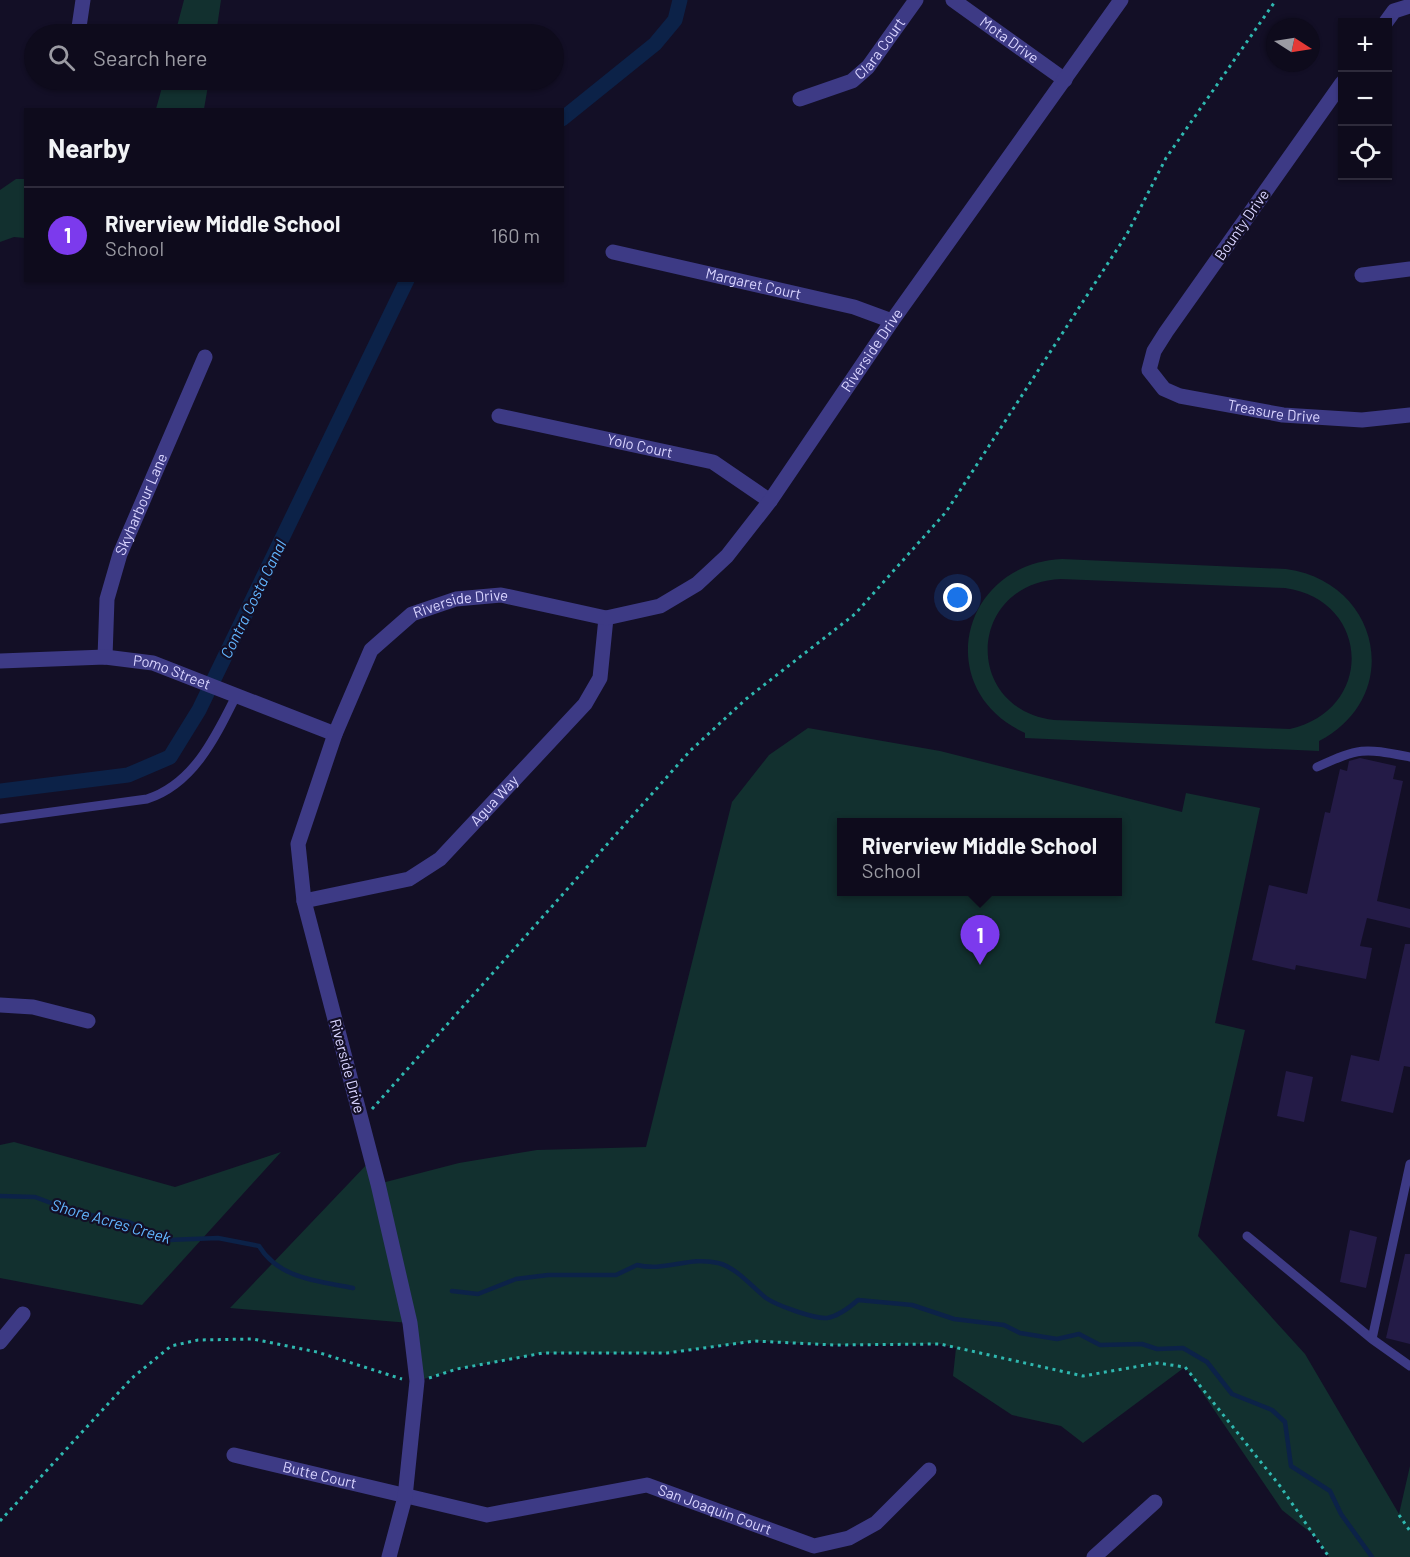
<!DOCTYPE html>
<meta charset="utf-8">
<style>
body{margin:0;font-family:Barlow,sans-serif;background:#1c1929;color:#f1f3f6}
.controls{position:absolute;right:18px;top:18px;display:grid;overflow:hidden;border-radius:0px;box-shadow:0 2px 4px #0004}
.controls button{width:54px;height:54px;display:grid;place-items:center;padding:0;border:0;border-bottom:2px solid #2e2b3b;background:#0e0b1c;color:#f1f3f6;font:30px sans-serif}
.compass{position:absolute;left:1266px;top:18px;width:54px;height:54px;border-radius:50%;background:#0e0b1c;box-shadow:0 2px 4px #0004;rotate:102deg}
.you{position:absolute;left:958px;top:598px;width:21px;height:21px;margin:-15px;border:4px solid #fff;border-radius:50%;background:#1a73e8;box-shadow:0 0 0 9px #1a73e833}
.badge{display:grid;place-items:center;width:39px;height:39px;border-radius:50%;background:#7c3aed;color:#fff;font-size:20px;font-weight:700}
.pin{position:absolute;translate:-50% -50px;filter:drop-shadow(0 2px 3px #0008)}
.pin::after{content:'';position:absolute;top:32px;width:21px;height:18px;background:inherit;clip-path:polygon(0 0,100% 0,50% 100%)}
.popup{position:absolute;left:837px;top:818px;width:285px;height:78px;box-sizing:border-box;display:grid;place-content:center;border-radius:0px;background:#0e0b1c;filter:drop-shadow(0 2px 4px #0005);font-size:20px;white-space:nowrap;color:#9b9ba3}
.popup b{font-size:22px;color:#f1f3f6}
.popup::after{content:'';position:absolute;left:50%;top:100%;margin-left:-12px;border:12px solid transparent;border-top-color:#0e0b1c}
.list{margin:0;padding:0;list-style:none}
h2{display:flex;justify-content:space-between;align-items:center;height:78px;margin:0;padding:0 24px;font-size:26px}
h2 small{font-size:20px;font-weight:400;color:#9b9ba3}
.list li{display:grid;grid-template-columns:39px 1fr auto;gap:18px;align-items:center;box-sizing:border-box;height:96px;padding:0 24px;border-top:2px solid #2e2b3b}
.list b{display:block;font-size:22px;white-space:nowrap}
.list p{margin:0;font-size:20px;white-space:nowrap;color:#9b9ba3}
.list em{font-size:20px;font-style:normal;color:#9b9ba3}
.icon{flex:none;width:33px;height:33px;fill:none;stroke:currentColor;stroke-width:2;stroke-linecap:round;stroke-linejoin:round}
.map{position:relative;flex:none;width:1410px;height:1557px;overflow:hidden}
.search{position:absolute;background:#0e0b1c;box-shadow:0 2px 4px #0004;left:24px;top:24px;width:540px;height:66px;display:flex;align-items:center;gap:15px;box-sizing:border-box;padding:0 21px;border-radius:33px;color:#9b9ba3;font-size:22px}
.panel{position:absolute;background:#0e0b1c;box-shadow:0 2px 4px #0004;left:24px;top:108px;width:540px;height:174px;border-radius:0px}
.map>svg:first-child{display:block}
.green{fill:#12302f;fill-rule:evenodd}
.lines{fill:none;stroke-linecap:round;stroke-linejoin:round}
.stream{stroke:#0c2248;stroke-width:4.5}
.canal{stroke:#0c2248;stroke-width:15}
.building{fill:#241b47}
.path{stroke:#2fb8b0;stroke-width:3;stroke-dasharray:3 4.5;stroke-linecap:butt}
.service{stroke:#3d3a85;stroke-width:9}
.minor{stroke:#3d3a85;stroke-width:15}
.labels{text-anchor:middle;stroke-width:4.5;stroke-linejoin:round;paint-order:stroke}
.street-label{font-size:15px;fill:#d9d4ff;stroke:#130f26}
.water-label{font-size:16px;font-style:italic;fill:#62b6ff;stroke:#130f26}
</style>
<div class="map">
<svg width="1410" height="1557" viewBox="0 0 1410 1557">
<rect width="100%" height="100%" fill="#130f26"/>
<path class="green" d="M184,0H221L216,34H175Z
M164,80H209L204,109H156Z
M16,179H25V238L14,237L0,242V190Z
M1062,559L1286,569C1380,582 1405,696 1319,741V751L1025,738V733C931,690 960,564 1062,559ZM1061,579L1285,588C1371,600 1375,710 1290,729L1054,720C962,709 967,583 1061,579Z
M808,728L940,751L1182,812L1186,793L1260,808L1215,1023L1245,1030L1198,1236L1305,1354L1399,1514L1410,1466V1557H1329L1316,1537L1282,1510L1185,1367L1083,1443L1061,1426L1012,1415L953,1376L956,1348L940,1344L834,1345L755,1341L667,1353H543L457,1369L417,1381L410,1323L230,1308L371,1160L378,1184L459,1163L537,1150L646,1147L732,802L769,755ZM842,822H1118V892H842Z
M14,1142L175,1187L281,1152L142,1305L0,1278V1145Z"/>
<g class="lines">
<path class="stream" d="M0,1196L35,1197L75,1212L129,1222L168,1240L218,1238L259,1246C279,1279 318,1281 353,1288
M452,1291L478,1294L516,1279L548,1275H616L637,1265C664,1272 690,1256 718,1263C736,1267 752,1287 766,1298C776,1305 814,1319 827,1318C839,1316 849,1308 858,1300L912,1305L954,1319L1004,1325L1020,1333L1057,1339L1079,1334L1100,1345L1142,1344L1157,1349L1183,1348L1207,1362L1232,1394L1272,1410L1285,1422L1291,1466L1330,1491L1341,1514L1372,1557"/>
<path class="canal" d="M562,119L655,44L675,20L680,0
M0,791L128,775L170,757L199,710L407,280"/>
</g>
<path class="building" d="M1360,758L1396,766L1393,779L1403,781L1377,901L1410,909V928L1367,918L1360,946L1372,948L1366,979L1296,965L1295,970L1252,960L1269,885L1307,894L1325,812L1330,813L1340,769L1347,771L1349,761Z
M1405,944H1410V1067L1404,1066L1393,1113L1341,1101L1351,1055L1379,1061Z
M1286,1071L1313,1077L1304,1122L1277,1116Z
M1350,1230L1377,1237L1366,1288L1340,1282Z
M1405,1254H1410V1344L1386,1338Z"/>
<g class="lines">
<path class="path" d="M372,1109L690,751L746,699L855,614L946,512L1127,234L1166,158L1276,0
M429,1378L457,1369L543,1353H667L755,1341L834,1345L940,1344L1083,1376L1157,1363L1185,1367L1280,1486L1329,1557
M1399,1515L1410,1531
M0,1521L132,1378L171,1346L198,1340L253,1339L317,1352L402,1379"/>
<path class="service" d="M1317,767C1361,747 1363,748 1410,757
M0,819L147,799C194,784 216,736 237,694
M1247,1236L1372,1339L1410,1366
M1372,1339L1410,1164"/>
<g class="minor">
<path id="s1" d="M953,0L1065,80"/>
<path d="M1386,22L1394,11L1410,6"/>
<path d="M78,34L83,0"/>
<path id="s2" d="M1342,83L1166,332L1154,351L1149,370L1164,389L1180,396L1283,415L1362,420L1410,415"/>
<path id="s3" d="M800,99L852,81L868,67L916,0"/>
<path id="s4" d="M613,252L854,307L892,321"/>
<path d="M1362,275L1410,269"/>
<path id="s5" d="M499,416L713,462L770,501"/>
<path id="s6" d="M105,657L107,599L120,554L205,357"/>
<path id="s7" d="M0,661L105,657L153,663L335,734"/>
<path id="s8" d="M304,901L409,879L440,859L585,704L600,678L606,618"/>
<path d="M0,1005L33,1007L88,1021"/>
<path d="M0,1342L23,1314"/>
<path id="s9" d="M234,1455L487,1515L647,1485L814,1546L849,1538L876,1523L929,1470"/>
<path id="s10" d="M389,1557L405,1497L417,1381L410,1323L378,1184L304,901L298,844L335,734L371,650L412,614L456,599L501,595L606,618L660,606L697,584L727,556L770,501L892,321L1121,0"/>
<path d="M1094,1557L1155,1502"/>
</g>
</g>
<g class="labels">
<g class="street-label">
<text dy="5" stroke="none"><textPath href="#s1" startOffset="69">Mota Drive</textPath></text>
<text dy="5" stroke="none"><textPath href="#s3" startOffset="98">Clara Court</textPath></text>
<text transform="translate(1242 225) rotate(-55)" y="5">Bounty Drive</text>
<text dy="5" stroke="none"><textPath href="#s4" startOffset="144">Margaret Court</textPath></text>
<text dy="5" stroke="none"><textPath href="#s10" startOffset="1582">Riverside Drive</textPath></text>
<text dy="5" stroke="none"><textPath href="#s2" startOffset="484">Treasure Drive</textPath></text>
<text dy="5" stroke="none"><textPath href="#s5" startOffset="144">Yolo Court</textPath></text>
<text dy="5" stroke="none"><textPath href="#s6" startOffset="159">Skyharbour Lane</textPath></text>
<text dy="5" stroke="none"><textPath href="#s10" startOffset="1042">Riverside Drive</textPath></text>
<text dy="5" stroke="none"><textPath href="#s7" startOffset="174">Pomo Street</textPath></text>
<text dy="5" stroke="none"><textPath href="#s8" startOffset="224">Agua Way</textPath></text>
<text transform="translate(347 1066) rotate(75)" y="5">Riverside Drive</text>
<text dy="5" stroke="none"><textPath href="#s9" startOffset="88">Butte Court</textPath></text>
<text dy="5" stroke="none"><textPath href="#s9" startOffset="495">San Joaquin Court</textPath></text>
</g>
<g class="water-label">
<text transform="translate(253 599) rotate(-64)" y="6">Contra Costa Canal</text>
<text transform="translate(111 1221) rotate(16)" y="6">Shore Acres Creek</text>
</g>
</g>
</svg>
<div class="controls">
<button>+</button>
<button>−</button>
<button><svg class="icon" aria-label="locate" viewBox="0 0 24 24"><circle cx="12" cy="12" r="6"/><path d="M12 2v4M12 18v4M2 12h4M18 12h4"/></svg></button>
</div>
<svg class="compass" viewBox="-18 -18 36 36"><path d="M0-13l5 13h-10z" fill="#e53935"/><path d="M0 13l5-13h-10z" fill="#9b9ba3"/></svg>
<div class="you"></div>
<div class="pin badge" style="left:980px;top:965px">1</div>
<div class="popup"><b>Riverview Middle School</b>School</div>
<div class="search"><svg class="icon" aria-label="search" viewBox="0 0 24 24"><circle cx="10" cy="10" r="6"/><path d="M15 15l6 6"/></svg>Search here</div>
<section class="panel">
<h2>Nearby<small></small></h2>
<ul class="list">
<li><span class="badge">1</span><div><b>Riverview Middle School</b><p>School</p></div><em>160 m</em></li>
</ul>
</section>
</div>
